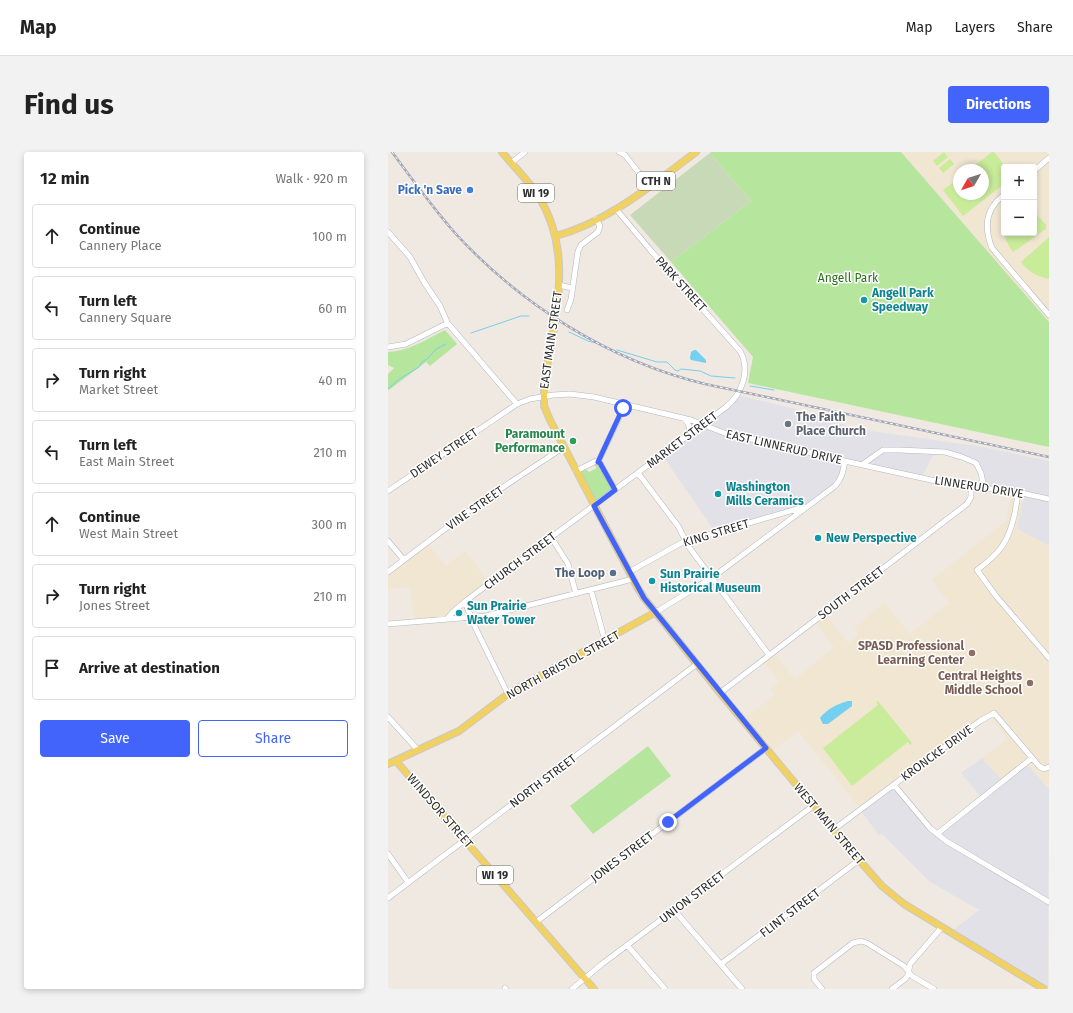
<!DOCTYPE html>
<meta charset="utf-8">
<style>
body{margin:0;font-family:"Fira Sans",sans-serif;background:#f2f2f2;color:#222}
.controls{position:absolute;right:12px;top:12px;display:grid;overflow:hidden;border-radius:4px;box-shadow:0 2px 6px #0003}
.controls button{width:36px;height:36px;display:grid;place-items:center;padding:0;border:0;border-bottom:1px solid #e0e0e0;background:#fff;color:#222;font:20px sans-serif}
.compass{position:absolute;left:565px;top:12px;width:36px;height:36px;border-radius:50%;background:#fff;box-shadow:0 2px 6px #0003;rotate:231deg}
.stop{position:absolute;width:12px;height:12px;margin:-9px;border:3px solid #4264fb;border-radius:50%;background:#fff}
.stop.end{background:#4264fb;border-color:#fff;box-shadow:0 1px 4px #0008}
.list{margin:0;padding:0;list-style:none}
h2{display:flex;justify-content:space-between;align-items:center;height:52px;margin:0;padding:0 16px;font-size:17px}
h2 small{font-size:13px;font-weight:400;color:#767676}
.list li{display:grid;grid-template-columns:26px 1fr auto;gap:12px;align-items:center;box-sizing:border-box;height:64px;margin:0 8px 8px;padding:0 8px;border:1px solid #e0e0e0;border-radius:4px}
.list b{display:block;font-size:15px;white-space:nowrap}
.list p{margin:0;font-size:13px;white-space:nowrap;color:#767676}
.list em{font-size:13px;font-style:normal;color:#767676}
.actions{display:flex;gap:8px;padding:12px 16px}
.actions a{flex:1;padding:9px 0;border:1px solid #4264fb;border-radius:4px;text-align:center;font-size:14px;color:#4264fb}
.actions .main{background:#4264fb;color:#fff}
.icon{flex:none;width:22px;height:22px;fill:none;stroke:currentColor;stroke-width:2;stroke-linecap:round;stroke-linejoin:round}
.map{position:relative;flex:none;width:661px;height:837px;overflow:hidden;border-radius:4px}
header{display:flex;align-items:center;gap:24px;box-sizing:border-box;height:56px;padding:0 20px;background:#fff;border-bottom:1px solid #e0e0e0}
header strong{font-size:19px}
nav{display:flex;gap:22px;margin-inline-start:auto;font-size:14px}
.intro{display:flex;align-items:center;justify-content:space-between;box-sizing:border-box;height:96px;padding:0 24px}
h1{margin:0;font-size:28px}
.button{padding:10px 18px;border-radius:4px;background:#4264fb;color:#fff;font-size:14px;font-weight:700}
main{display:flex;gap:24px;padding:0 24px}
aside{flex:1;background:#fff;border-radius:4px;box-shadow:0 2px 6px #0003}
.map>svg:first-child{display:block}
.industrial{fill:#e3e1e8}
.education{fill:#f0e6d1;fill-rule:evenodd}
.green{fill:#b6e59e}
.cemetery{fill:#c8d9b8}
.pitch{fill:#c9ec9a}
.water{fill:#75cff0}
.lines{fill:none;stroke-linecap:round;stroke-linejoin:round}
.stream{stroke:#75cff0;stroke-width:1}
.minor-casing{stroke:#b4b7c1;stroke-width:6}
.major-casing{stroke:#c9c9c9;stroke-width:8}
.minor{stroke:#fff;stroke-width:5}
.major{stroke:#f2d163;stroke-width:6}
.rail-casing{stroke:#a3a6b8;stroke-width:2.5}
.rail{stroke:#fff;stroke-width:1;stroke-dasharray:3;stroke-linecap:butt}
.route{stroke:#4264fb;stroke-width:5}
.shop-dot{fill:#3f7fe0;stroke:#fff;stroke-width:1.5}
.culture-dot{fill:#0f9aa8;stroke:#fff;stroke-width:1.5}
.worship-dot{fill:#6b7280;stroke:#fff;stroke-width:1.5}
.leisure-dot{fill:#2e9e5b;stroke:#fff;stroke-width:1.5}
.service-dot{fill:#5c6f8a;stroke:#fff;stroke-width:1.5}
.education-dot{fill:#8d6e63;stroke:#fff;stroke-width:1.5}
.labels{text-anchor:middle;stroke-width:3;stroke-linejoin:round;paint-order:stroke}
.shield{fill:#fff;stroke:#6d6d6d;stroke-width:1}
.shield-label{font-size:11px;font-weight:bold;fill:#2e2e2e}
.shop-label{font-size:12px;font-weight:bold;fill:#366cbe;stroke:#fff;text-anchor:end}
.park-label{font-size:12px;fill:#2c6e1b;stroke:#fff}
.street-label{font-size:12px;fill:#2e2e2e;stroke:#fff}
.culture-label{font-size:12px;font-weight:bold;fill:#0d838f;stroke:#fff;text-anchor:start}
.worship-label{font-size:12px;font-weight:bold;fill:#5b616d;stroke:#fff;text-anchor:start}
.leisure-label{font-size:12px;font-weight:bold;fill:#27864d;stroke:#fff;text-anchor:end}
.service-label{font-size:12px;font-weight:bold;fill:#4e5e75;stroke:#fff;text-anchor:end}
.education-label{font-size:12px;font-weight:bold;fill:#785e54;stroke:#fff;text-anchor:end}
</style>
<header>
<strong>Map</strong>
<nav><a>Map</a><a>Layers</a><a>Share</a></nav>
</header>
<div class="intro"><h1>Find us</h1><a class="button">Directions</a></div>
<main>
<aside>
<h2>12 min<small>Walk · 920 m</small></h2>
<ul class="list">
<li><svg class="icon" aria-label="ahead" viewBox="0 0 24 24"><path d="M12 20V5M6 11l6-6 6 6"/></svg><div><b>Continue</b><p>Cannery Place</p></div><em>100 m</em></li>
<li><svg class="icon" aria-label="left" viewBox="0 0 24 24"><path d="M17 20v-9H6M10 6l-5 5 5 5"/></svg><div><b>Turn left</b><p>Cannery Square</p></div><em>60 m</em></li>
<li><svg class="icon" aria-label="right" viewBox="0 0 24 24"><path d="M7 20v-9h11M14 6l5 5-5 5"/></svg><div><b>Turn right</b><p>Market Street</p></div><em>40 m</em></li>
<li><svg class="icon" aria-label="left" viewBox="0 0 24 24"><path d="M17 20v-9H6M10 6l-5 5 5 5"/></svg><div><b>Turn left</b><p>East Main Street</p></div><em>210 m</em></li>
<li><svg class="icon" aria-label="ahead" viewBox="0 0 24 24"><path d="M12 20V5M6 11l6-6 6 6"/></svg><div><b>Continue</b><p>West Main Street</p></div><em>300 m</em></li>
<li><svg class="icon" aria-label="right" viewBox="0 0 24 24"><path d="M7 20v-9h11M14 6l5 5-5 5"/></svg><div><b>Turn right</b><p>Jones Street</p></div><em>210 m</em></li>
<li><svg class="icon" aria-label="arrive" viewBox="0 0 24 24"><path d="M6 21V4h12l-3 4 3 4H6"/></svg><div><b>Arrive at destination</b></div></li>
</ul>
<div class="actions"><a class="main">Save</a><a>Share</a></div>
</aside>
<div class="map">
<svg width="661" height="837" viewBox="0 0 661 837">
<rect width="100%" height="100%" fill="#efe9e1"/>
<path class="industrial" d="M349,243L408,257L469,277L589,294L661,309V394L629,377L635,341L596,336L588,311L547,299L534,325L457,309L453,327L419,354L328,381L274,303Z
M594,606L615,629L638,611L661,637L660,837H656L563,780L591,758L542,730L494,682L491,683L472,658L506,633L549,682L594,646L573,621Z"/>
<path class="education" d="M513,0H661V170L563,57ZM616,15H646V81H616ZM571,18H595V42H571Z
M624,339L636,341L629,377L661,394V636L638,611L615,629L594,606L620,587L601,564L473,657L410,579L382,601L355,568L387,542L383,537L391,529L374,508L385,500L407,527L446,495L426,469L436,461L460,491L471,482L466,476L496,451L522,482L561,451L544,428L618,369Z
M39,391L58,414L77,399L102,431L59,467L27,470L22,435L0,437V420Z"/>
<path class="green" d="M323,0H513L661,170V295L360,231L365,205L283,110L363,49L322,1Z
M57,178L69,192L42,214L38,210L1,238L0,237V222L6,216L0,213V200C21,199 39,187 57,178Z
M208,309L227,338L206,354L188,319L195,315L201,320L209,316L204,311Z
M260,594L283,624L205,682L182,654Z"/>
<path class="cemetery" d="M322,1L363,49L283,110L242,63Z"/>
<path class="pitch" d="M556,0L560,5L549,14L545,9Z
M604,0H606L618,15H616V32L575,64L555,38L571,26V42H595V18H581Z
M562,7L566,12L555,21L551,16Z
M646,59L658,73V77L625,100C617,89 614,80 616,66V81H646Z
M661,85V127C649,124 640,120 633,110Z
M490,549L524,591L522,593L520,590L464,634L435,596L490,553L488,550Z"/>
<path class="water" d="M306,198H308L318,208V211L303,208L302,206L303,200Z
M460,549H464V554L440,572H435L432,566C439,557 449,552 460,549Z"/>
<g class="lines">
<path class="stream" d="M181,180L200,189L208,191
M83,181L133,164H141
M229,198L269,210H279L287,218L290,219L293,217L312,219L323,224L347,226
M362,234L386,238
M0,237L10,228L31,215L34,210L40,206L48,197L58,192"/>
<g class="minor-casing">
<path id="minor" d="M231,0L237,3L261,34
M123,11L137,0
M646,19L661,6
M616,43C597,57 596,76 604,96L661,163
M0,80L22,105L36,130L52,154L60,172L63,175L129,252
M171,133L184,136
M179,158L183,147L190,99L193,93L210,80L212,74L208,67
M0,195L18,192L56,173L60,172
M297,268C302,273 303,277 299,283
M210,310L237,253
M475,312L495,298H511L557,300L574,305L588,311L593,321L596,336
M188,319L208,309L212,311L227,338
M250,321L290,374L301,395L381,503
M0,339L129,252L142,247L165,243L182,242L206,245L303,268L339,282L402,295L443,306L575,335L620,338L661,347
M630,340C628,359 624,382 612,397C606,405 597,412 589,418L608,444L661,506
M163,385L180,412L188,442
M0,389L16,408
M0,420L94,349L176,295
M241,420L295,390L416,355
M203,438L217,489
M77,450L88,477L120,542
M268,460L325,425L447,334C454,327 455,319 457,309
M59,467L65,460L79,448L338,255C354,242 363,218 352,199L264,100L228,57
M0,472L98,464L245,427
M332,541L579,352L583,345V336
M0,565L30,598
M506,633L542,676L558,689L661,750
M445,678L563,590L592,569L606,561L651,614L656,617L661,615
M549,682L644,606
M0,702L20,730
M0,746L309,512
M286,758L354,837
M148,770L378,596
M239,793L277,837
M333,812L471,708
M117,836L118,837
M184,837L214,812L425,654
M434,837L426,827V821L465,791L473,789L479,791L516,814L524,824L546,837
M504,837L517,827L520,823L522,812L554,775"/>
</g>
<g class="major-casing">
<path id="major" d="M114,0C125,14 142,30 151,45C186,102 167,165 157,227L156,239V254L162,268L249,435L256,446L332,541L471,708L494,734L516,752L656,837
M168,84C220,70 265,32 308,0
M8,609L206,837
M0,612L71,579L120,542L135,533L268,460"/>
</g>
<use href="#minor" class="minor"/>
<use href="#major" class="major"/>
<g class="rail-casing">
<path id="rail" d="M4,0C24,27 44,55 67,81C133,153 222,209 317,232L661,305"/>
</g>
<use href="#rail" class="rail"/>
</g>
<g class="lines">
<path class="route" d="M235,256L210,310L212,311L227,338L206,354L256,446L378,596L280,670"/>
</g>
<circle class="shop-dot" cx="82" cy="38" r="4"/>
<g class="culture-dot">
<circle cx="476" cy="148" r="4"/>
<circle cx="330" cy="342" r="4"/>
<circle cx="430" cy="386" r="4"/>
<circle cx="264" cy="429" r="4"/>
<circle cx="71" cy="461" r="4"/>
</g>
<circle class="worship-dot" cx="400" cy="272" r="4"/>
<circle class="leisure-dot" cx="185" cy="289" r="4"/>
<circle class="service-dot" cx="225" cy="421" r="4"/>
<g class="education-dot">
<circle cx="584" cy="501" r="4"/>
<circle cx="642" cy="531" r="4"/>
</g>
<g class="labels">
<g class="shield">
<rect x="249" y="20" width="38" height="18" rx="3"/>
<rect x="130" y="32" width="36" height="18" rx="3"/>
<rect x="89" y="714" width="36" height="18" rx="3"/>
</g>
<g class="shield-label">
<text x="268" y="33">CTH N</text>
<text x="148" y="45">WI 19</text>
<text x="107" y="727">WI 19</text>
</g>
<g class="shop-label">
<text x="74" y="42">Pick 'n Save</text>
</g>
<g class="park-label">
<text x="460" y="130">Angell Park</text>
</g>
<g class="street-label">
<text transform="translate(293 132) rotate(48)" y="4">PARK STREET</text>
<text transform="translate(163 188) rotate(-82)" y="4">EAST MAIN STREET</text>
<text transform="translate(294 288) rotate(-37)" y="4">MARKET STREET</text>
<text transform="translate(396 295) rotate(13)" y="4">EAST LINNERUD DRIVE</text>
<text transform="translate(56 301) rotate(-34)" y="4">DEWEY STREET</text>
<text transform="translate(591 335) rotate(9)" y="4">LINNERUD DRIVE</text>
<text transform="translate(87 356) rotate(-35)" y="4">VINE STREET</text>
<text transform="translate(328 381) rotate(-17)" y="4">KING STREET</text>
<text transform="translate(132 409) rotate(-37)" y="4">CHURCH STREET</text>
<text transform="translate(463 441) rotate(-37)" y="4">SOUTH STREET</text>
<text transform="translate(175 513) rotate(-29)" y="4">NORTH BRISTOL STREET</text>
<text transform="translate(549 601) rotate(-36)" y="4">KRONCKE DRIVE</text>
<text transform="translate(155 629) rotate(-37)" y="4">NORTH STREET</text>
<text transform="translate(52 659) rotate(49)" y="4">WINDSOR STREET</text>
<text transform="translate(441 672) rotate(50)" y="4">WEST MAIN STREET</text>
<text transform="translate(234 705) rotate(-37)" y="4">JONES STREET</text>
<text transform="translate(304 745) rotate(-37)" y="4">UNION STREET</text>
<text transform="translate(402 761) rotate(-37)" y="4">FLINT STREET</text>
</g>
<g class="culture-label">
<text x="484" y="145">Angell Park<tspan x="484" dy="14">Speedway</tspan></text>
<text x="338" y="339">Washington<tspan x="338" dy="14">Mills Ceramics</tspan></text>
<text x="438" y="390">New Perspective</text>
<text x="272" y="426">Sun Prairie<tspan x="272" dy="14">Historical Museum</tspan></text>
<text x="79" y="458">Sun Prairie<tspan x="79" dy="14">Water Tower</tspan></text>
</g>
<g class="worship-label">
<text x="408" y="269">The Faith<tspan x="408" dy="14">Place Church</tspan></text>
</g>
<g class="leisure-label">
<text x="177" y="286">Paramount<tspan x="177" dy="14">Performance</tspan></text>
</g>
<g class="service-label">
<text x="217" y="425">The Loop</text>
</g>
<g class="education-label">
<text x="576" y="498">SPASD Professional<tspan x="576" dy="14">Learning Center</tspan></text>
<text x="634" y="528">Central Heights<tspan x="634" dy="14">Middle School</tspan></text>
</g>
</g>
</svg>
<div class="controls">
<button>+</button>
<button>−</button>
</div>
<svg class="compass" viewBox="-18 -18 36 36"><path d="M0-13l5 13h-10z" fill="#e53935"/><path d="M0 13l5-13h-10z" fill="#767676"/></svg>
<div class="stop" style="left:235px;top:256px"></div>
<div class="stop end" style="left:280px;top:670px"></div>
</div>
</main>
